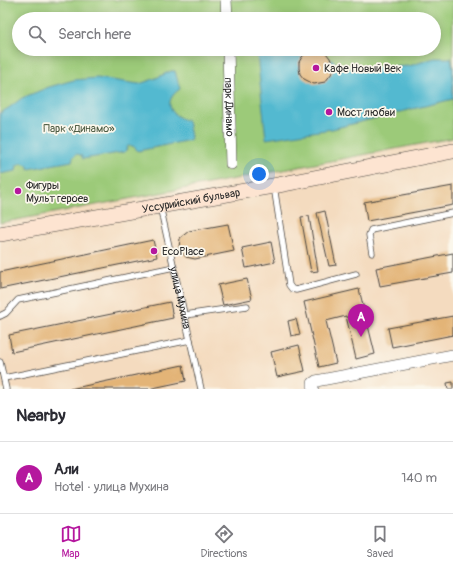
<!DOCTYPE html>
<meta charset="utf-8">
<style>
body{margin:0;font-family:Pangolin,sans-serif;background:#f2f2f3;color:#2b2b33}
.you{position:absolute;left:259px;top:174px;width:14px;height:14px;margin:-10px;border:3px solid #fff;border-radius:50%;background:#1a73e8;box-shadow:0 0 0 6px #1a73e833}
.badge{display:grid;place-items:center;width:26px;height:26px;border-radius:50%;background:#b5179e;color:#fff;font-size:13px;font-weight:700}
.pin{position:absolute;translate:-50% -33px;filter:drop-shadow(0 1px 2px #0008)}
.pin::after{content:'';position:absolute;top:21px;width:14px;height:12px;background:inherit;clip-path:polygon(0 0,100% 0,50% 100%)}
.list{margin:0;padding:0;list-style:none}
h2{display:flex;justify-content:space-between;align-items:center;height:52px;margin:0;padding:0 16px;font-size:17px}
h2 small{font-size:13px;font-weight:400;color:#7c7c81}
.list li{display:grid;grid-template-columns:26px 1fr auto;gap:12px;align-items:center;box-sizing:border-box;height:72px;padding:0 16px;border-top:1px solid #e1e1e2}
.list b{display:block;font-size:15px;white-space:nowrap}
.list p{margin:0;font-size:13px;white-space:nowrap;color:#7c7c81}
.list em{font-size:13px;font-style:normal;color:#7c7c81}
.icon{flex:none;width:22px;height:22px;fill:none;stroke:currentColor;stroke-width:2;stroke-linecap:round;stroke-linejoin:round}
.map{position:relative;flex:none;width:453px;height:389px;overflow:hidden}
.search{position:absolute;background:#fff;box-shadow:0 2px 10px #0003;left:12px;right:12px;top:12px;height:44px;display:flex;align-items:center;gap:10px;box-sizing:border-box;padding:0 14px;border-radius:22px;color:#7c7c81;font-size:15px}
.sheet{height:124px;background:#fff}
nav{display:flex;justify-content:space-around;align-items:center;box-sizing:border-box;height:56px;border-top:1px solid #e1e1e2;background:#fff;font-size:11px;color:#7c7c81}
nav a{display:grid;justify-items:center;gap:2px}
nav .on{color:#b5179e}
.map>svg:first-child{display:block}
.green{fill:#9cca79;stroke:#647a52;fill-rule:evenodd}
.water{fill:#52b9d0;stroke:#3e727e}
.building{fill:#e3b477}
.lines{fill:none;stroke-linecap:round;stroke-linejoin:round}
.lane-casing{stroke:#494541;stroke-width:7}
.street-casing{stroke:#494541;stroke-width:12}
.secondary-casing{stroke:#494541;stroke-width:16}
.lane{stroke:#fff;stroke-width:5.5}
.street{stroke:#fff;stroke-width:11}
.secondary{stroke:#fde4d1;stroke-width:15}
.poi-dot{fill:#b5179e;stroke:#fbf7ec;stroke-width:1.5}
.labels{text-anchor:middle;stroke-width:3.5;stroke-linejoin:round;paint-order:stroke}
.poi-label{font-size:11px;fill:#2b2b2b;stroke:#fbf7ec;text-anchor:start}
.street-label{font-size:11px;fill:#2b2b2b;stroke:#fbf7ec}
.park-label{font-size:11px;fill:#4d5b42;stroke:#fbf7ec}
</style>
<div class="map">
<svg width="453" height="389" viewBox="0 0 453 389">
<rect width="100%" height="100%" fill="#fbf7ec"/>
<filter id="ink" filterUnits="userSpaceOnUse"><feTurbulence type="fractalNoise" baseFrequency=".025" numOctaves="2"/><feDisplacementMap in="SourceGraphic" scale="8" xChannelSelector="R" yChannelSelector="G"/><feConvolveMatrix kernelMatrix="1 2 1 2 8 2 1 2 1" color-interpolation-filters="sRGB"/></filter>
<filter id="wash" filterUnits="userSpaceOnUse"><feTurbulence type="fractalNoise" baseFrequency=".012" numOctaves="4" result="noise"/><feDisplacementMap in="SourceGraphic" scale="16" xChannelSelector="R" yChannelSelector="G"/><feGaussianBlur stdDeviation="0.9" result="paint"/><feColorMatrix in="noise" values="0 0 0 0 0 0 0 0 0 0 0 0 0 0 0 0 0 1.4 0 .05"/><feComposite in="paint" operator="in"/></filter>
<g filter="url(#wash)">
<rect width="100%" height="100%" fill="#f4dbbf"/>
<path class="green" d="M0,0H453V138L0,223ZM19,19H434V49H19Z"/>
<path class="water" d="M268,49H306L334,61L337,67L345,69L409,66L434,58H451L453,68V99L332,129L266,139L257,54Z
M171,71H175L180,89C162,101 170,116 188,121L191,137L190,140L138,151L133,146H128L125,152L83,159L81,155L76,154L73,157L72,161L29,169L27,165L22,163L17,165L16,171L0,174V113L10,107L22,98L49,87L74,80L97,78L139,84L154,79Z"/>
<g id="blocks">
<path class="building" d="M321,49H328L326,53L330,58L333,68L332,73L325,82L314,84L304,79L300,74L299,68V62L302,57L306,53Z
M453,186V205L367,221L364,202Z
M325,211L336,265L329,266L317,213Z
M309,216L318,271L311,272L301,217Z
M228,224L234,251L195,259L186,257L179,249L180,238L189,231Z
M153,240L157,257L0,289V272Z
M271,242L275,262L246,268L242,248Z
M453,253V273L380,286L376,268Z
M247,279L252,299L223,305L218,285Z
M359,289L375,354L356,359L346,316L326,321L336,363L319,367L304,302Z
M170,302L173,318L12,352L9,335Z
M453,316V335L392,347L388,328Z
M296,319L300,334L291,336L288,321Z
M299,345L305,371L277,377L271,352Z
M183,365L186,381L148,389H70Z
M453,382V389H448L447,383Z"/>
</g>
</g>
<g filter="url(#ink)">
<use href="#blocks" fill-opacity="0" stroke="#494541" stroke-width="1"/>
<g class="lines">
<g class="lane-casing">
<g id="lane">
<path d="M274,186L289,285L292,289L296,290L356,274"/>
<path id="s1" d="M160,206L201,389"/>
<path d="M372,253L369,235L371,230L453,213"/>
<path d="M185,315L247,306"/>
<path d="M0,316L6,313L18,300L174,267"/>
<path d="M0,362L6,389"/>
<path d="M4,378L190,340"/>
</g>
</g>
<g class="street-casing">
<g id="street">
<path d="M226,0L227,19"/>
<path id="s2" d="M228,49L231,164"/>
<path d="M313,389V383L316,381L453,355"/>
</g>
</g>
<g class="secondary-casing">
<g id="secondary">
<path id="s3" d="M0,234L273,186L453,151"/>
</g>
</g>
<use href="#lane" class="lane"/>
<use href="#street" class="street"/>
<use href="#secondary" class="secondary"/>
</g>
</g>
<g class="poi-dot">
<circle cx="316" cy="68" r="4"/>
<circle cx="329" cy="112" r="4"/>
<circle cx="18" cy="191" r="4"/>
<circle cx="154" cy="251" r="4"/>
</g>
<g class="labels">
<g class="poi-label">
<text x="324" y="72">Кафе Новый Век</text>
<text x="337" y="116">Мост любви</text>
<text x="26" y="189">Фигуры<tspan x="26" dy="13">Мульт героев</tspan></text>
<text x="162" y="255">EcoPlace</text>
</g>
<g class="street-label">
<text dy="4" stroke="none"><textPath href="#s2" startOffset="58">парк Динамо</textPath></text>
<text dy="4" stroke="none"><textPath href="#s3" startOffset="194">Уссурийский бульвар</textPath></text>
<text dy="4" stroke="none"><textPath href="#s1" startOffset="94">улица Мухина</textPath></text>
</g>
<g class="park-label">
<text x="79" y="132">Парк «Динамо»</text>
</g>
</g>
</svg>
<div class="you"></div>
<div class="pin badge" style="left:361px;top:337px">A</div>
<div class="search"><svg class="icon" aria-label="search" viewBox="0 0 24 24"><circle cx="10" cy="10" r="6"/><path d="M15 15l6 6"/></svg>Search here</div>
</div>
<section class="sheet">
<h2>Nearby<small></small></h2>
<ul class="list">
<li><span class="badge">A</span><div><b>Али</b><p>Hotel · улица Мухина</p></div><em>140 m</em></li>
</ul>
</section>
<nav>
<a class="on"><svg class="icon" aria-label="map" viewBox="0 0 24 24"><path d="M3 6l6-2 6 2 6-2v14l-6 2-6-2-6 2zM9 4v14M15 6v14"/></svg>Map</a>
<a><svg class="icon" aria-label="directions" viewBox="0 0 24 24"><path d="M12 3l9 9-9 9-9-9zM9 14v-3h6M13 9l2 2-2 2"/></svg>Directions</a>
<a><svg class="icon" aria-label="saved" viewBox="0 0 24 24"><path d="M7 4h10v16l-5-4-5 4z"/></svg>Saved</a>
</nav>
